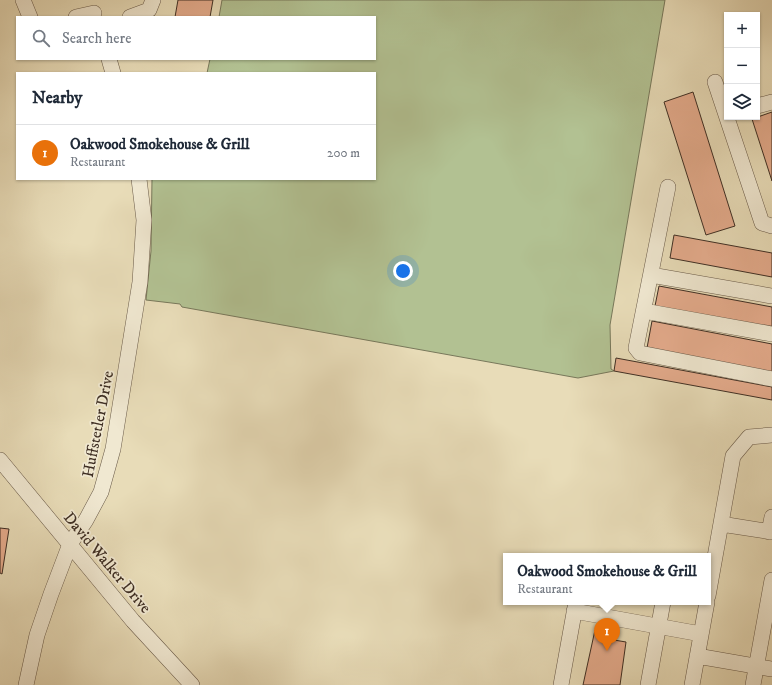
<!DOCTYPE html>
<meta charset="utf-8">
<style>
body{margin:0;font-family:"IM FELL DW Pica",serif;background:#f2f2f3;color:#1f2937}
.controls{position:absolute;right:12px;top:12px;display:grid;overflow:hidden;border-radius:0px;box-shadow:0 1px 3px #0004}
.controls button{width:36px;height:36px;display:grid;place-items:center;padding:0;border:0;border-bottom:1px solid #e0e1e3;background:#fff;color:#1f2937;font:20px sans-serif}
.you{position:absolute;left:403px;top:271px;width:14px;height:14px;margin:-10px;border:3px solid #fff;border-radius:50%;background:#1a73e8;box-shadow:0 0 0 6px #1a73e833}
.badge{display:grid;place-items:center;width:26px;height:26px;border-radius:50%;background:#2563eb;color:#fff;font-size:13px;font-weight:700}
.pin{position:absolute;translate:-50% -33px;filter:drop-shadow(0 1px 2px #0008)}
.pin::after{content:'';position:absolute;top:21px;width:14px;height:12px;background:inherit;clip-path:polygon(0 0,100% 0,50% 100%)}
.popup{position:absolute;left:503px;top:553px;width:208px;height:52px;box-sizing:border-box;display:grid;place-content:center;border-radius:0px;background:#fff;filter:drop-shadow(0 1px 3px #0005);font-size:13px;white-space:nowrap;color:#747a83}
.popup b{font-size:15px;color:#1f2937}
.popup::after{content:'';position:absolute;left:50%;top:100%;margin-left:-8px;border:8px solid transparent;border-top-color:#fff}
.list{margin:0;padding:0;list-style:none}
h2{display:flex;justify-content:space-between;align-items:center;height:52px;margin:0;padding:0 16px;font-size:17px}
h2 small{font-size:13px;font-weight:400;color:#747a83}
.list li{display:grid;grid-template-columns:26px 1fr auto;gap:12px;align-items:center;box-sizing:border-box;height:56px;padding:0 16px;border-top:1px solid #e0e1e3}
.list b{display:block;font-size:15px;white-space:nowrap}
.list p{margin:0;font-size:13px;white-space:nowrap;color:#747a83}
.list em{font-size:13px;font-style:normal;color:#747a83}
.icon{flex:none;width:22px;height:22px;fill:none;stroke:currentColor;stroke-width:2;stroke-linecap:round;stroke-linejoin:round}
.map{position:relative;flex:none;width:772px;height:685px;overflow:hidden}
.search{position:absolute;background:#fff;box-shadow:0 1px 3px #0004;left:16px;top:16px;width:360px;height:44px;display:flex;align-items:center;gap:10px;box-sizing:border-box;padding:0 14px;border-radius:0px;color:#747a83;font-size:15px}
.panel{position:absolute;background:#fff;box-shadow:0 1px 3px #0004;left:16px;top:72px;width:360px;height:108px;border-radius:0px}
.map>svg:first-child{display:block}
.green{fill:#b2c192;stroke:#78785b}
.building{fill:#e4ab8c;stroke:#3f2f24}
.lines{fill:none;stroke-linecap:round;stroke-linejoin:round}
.minor-casing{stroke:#695a49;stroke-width:16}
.minor{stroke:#f0e8d1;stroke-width:15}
.labels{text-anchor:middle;stroke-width:3.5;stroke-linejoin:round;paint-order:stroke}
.street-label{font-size:16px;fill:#3f2f24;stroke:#f0e8d1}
</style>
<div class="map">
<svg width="772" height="685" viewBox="0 0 772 685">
<rect width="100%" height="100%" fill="#e8dcb8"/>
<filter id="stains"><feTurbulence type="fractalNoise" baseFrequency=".005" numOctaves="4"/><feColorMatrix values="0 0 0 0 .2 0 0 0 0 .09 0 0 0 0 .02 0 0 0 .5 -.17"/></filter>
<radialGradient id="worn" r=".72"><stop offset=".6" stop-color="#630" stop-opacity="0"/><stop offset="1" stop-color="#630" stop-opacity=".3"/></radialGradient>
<path class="green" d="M222,0H665L610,325L611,369L614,371L578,378L182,307L180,304L146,300L151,251L152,179H375V73H207L210,59H375V17H219Z"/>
<path class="building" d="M178,0H213L210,17H175Z
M693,92L735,226L706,235L664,102Z
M772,112V181L752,119Z
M674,235L772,253V277L670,258Z
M659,286L772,307V328L655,306Z
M652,321L772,344V372L647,348Z
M616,358L772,387V400L614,371Z
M0,528L9,529L2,574L0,573Z
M595,630L609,632L608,639L626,642L620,685H583Z"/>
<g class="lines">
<g class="minor-casing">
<path id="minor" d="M23,0L30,17
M76,17L94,13
M130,17L149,10L153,0
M109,59L113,73
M715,82L762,223L772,226
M757,106L772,102
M668,187L636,348L640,353L772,379
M651,275L772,296
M644,311L772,334
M0,460L133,621L192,685
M721,524L772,532
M769,532L772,517
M708,596L733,456L749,437L772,435
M574,611L701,634
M697,656L772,669
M26,685L37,635L51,594L70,544L86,520L101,492L113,449L140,282L144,220L139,179
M561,685L576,602
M648,685L663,602
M692,685L707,602
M753,685L772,580"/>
</g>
<use href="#minor" class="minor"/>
</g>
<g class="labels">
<g class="street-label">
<text transform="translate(97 424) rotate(-79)" y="6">Huffstetler Drive</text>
<text transform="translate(108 562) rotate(50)" y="6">David Walker Drive</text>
</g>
</g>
<rect width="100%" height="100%" filter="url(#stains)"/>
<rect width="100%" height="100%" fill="url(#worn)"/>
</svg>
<div class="controls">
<button>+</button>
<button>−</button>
<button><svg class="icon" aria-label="layers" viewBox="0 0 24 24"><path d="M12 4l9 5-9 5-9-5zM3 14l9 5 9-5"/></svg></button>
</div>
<div class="you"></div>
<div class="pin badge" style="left:607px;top:651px;background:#e8710a">1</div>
<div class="popup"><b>Oakwood Smokehouse &amp; Grill</b>Restaurant</div>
<div class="search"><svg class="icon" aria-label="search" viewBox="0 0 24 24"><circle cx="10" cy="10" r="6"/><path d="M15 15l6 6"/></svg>Search here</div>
<section class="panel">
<h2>Nearby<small></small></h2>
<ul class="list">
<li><span class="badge" style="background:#e8710a">1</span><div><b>Oakwood Smokehouse &amp; Grill</b><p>Restaurant</p></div><em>200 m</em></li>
</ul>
</section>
</div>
